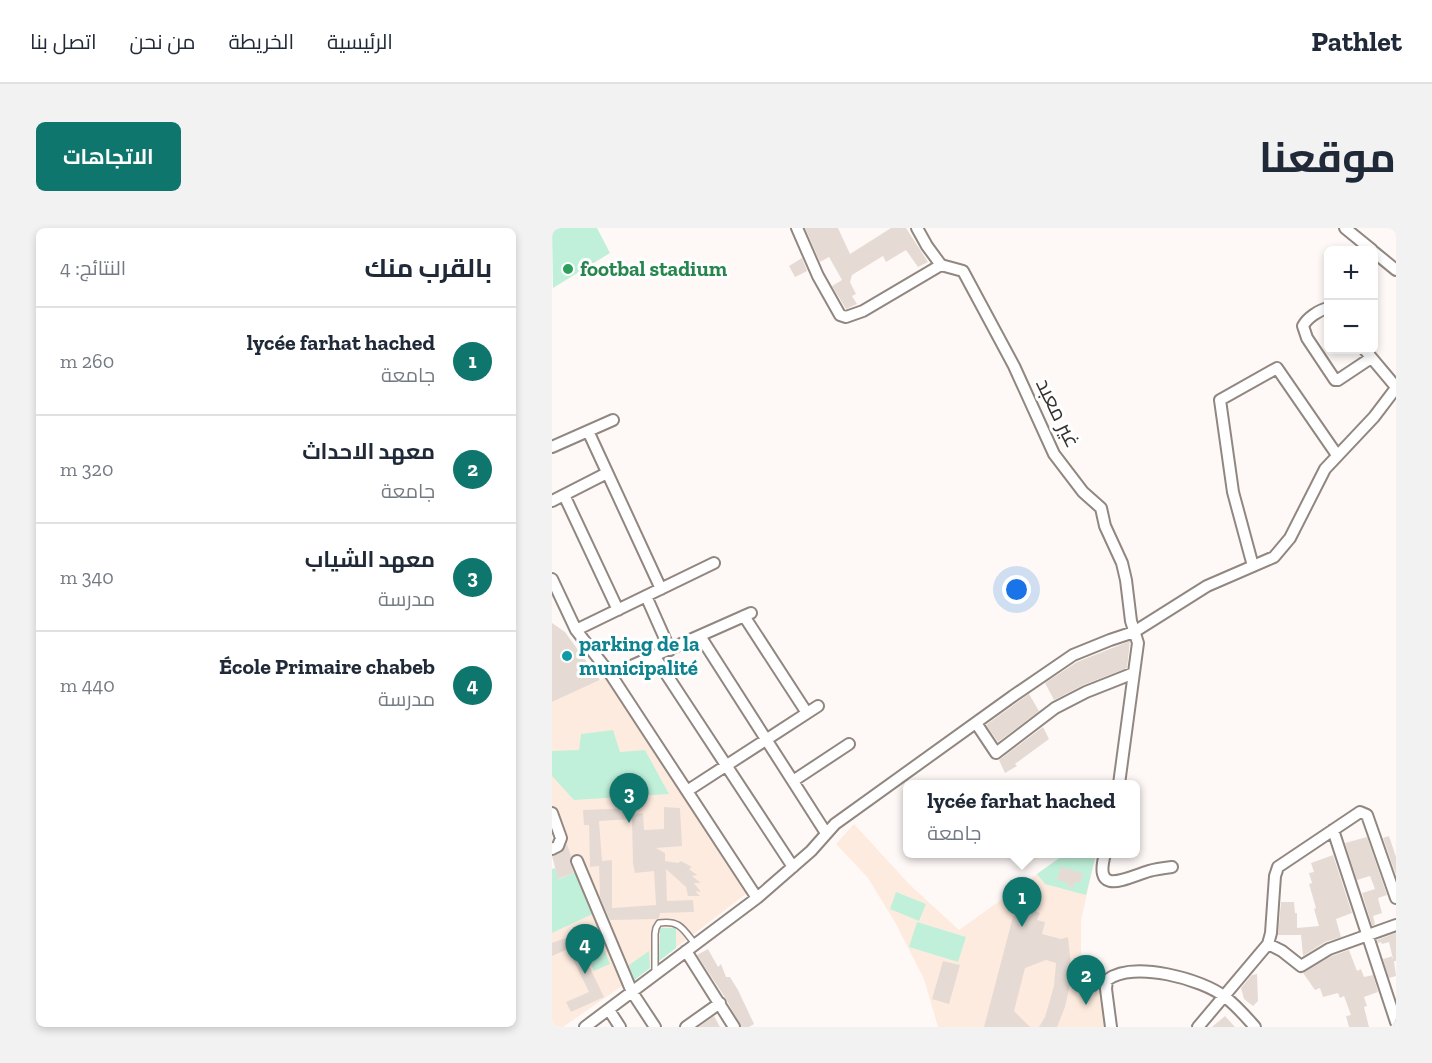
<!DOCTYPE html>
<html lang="ar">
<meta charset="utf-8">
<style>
body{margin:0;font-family:"Zilla Slab",Cairo,serif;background:#f2f2f3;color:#1f2937;direction:rtl}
.controls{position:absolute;right:18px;top:18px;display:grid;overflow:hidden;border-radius:9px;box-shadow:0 3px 9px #0003}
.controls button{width:54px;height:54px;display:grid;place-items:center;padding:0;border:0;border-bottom:2px solid #e0e1e3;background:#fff;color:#1f2937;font:30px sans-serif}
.you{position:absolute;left:465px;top:362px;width:21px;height:21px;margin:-15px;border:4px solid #fff;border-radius:50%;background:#1a73e8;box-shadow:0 0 0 9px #1a73e833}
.badge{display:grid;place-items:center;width:39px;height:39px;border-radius:50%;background:#0f766e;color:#fff;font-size:20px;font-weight:700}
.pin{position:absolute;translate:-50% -50px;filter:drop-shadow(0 2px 3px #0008)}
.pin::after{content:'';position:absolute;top:32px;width:21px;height:18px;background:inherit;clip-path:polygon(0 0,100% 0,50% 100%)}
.popup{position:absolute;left:351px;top:552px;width:237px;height:78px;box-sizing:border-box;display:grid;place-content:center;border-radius:9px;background:#fff;filter:drop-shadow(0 2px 4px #0005);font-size:20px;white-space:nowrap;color:#747a83}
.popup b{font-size:22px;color:#1f2937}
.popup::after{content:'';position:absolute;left:50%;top:100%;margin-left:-12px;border:12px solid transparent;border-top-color:#fff}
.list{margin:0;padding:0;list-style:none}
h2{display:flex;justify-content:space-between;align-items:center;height:78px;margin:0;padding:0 24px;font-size:26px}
h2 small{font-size:20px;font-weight:400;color:#747a83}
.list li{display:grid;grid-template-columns:39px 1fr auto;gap:18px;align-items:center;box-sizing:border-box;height:108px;padding:0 24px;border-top:2px solid #e0e1e3}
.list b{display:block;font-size:22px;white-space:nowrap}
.list p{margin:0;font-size:20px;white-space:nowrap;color:#747a83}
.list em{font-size:20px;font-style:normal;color:#747a83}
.map{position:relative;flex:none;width:844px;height:799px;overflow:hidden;direction:ltr;border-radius:9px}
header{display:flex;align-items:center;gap:36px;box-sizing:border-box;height:84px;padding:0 30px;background:#fff;border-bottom:2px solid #e0e1e3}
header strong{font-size:28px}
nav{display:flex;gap:33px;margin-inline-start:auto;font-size:21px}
.intro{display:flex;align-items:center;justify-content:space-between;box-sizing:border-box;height:144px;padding:0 36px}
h1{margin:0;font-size:42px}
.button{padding:15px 27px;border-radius:9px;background:#0f766e;color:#fff;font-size:21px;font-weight:700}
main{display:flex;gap:36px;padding:0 36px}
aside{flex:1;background:#fff;border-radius:9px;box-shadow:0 3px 9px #0003}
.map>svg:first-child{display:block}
.built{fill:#feebdf}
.green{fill:#c0f0da}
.building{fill:#e6dbd4;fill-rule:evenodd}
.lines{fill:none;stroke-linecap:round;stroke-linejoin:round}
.service-casing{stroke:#918780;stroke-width:8}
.minor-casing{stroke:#918780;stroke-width:14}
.service{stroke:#fff;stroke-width:5}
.minor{stroke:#fff;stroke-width:10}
.leisure-dot{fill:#2e9e5b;stroke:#fff;stroke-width:2}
.culture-dot{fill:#0f9aa8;stroke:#fff;stroke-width:2}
.labels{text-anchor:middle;stroke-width:6;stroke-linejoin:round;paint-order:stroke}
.leisure-label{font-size:21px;font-weight:bold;fill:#27864d;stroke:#fff;text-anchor:start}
.street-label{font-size:21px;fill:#36322f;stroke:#fff}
.culture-label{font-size:21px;font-weight:bold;fill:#0d838f;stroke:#fff;text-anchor:start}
</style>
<header>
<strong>Pathlet</strong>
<nav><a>الرئيسية</a><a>الخريطة</a><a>من نحن</a><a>اتصل بنا</a></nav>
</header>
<div class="intro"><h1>موقعنا</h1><a class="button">الاتجاهات</a></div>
<main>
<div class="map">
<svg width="844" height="799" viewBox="0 0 844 799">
<rect width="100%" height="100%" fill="#fef9f6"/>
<path class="built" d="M53,450L195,665L81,753L70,758L11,799H0V705L41,686L0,578V474Z
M302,596L357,656L407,702L513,626H544L529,692V730L530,740L540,747L547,746L552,799H386L372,751L344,696L316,650L284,616Z"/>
<path class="green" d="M0,0H45L58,25L1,60Z
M61,502L68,524L93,522L117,566L22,572L0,548V523L27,522L29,506Z
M513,626H544L534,667L493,656L485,646Z
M3,640L7,651L24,644L41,686L0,705V641Z
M344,664L374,676L367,693L338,681Z
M365,694L414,709L406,734L357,719Z
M108,700H124V720L107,733Z
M44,701L58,736L42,743L26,708Z
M97,723L98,740L81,753L77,737Z"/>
<path class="building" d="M253,0H286L298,26L339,0H354L376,34L366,39L354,22L334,34L331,28L300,47L298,54L304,66L300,68L305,76L294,81L280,58L290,52L277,29L268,34Z
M250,30L255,43L243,49L237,38Z
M0,395L13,404L48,452L0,474Z
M578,413L575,440L531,457L502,472L493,455L525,434Z
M477,466L487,483L446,514L434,497Z
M491,499L497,511L463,536L465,538L453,545L447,532Z
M112,579L128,580L130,618L104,620L113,625V633L126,635L129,633L140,639L137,641L145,647L140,648L149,655H142L149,664L143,663L148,668H136L134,659L114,641L115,673L141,672L142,684L108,685L107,690L105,691L58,692L48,669L47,638L38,639L37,597H32L31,582L83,580V586L91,585L92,602L112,601ZM80,591L81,636L83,645L102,643L104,677L60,680V632L50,633L47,593Z
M837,608L844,629V647L831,610Z
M815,609L835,667L826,670L830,685L821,688L823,696L820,698L810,665L823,661L818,648L805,652L793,615Z
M15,616L19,628L18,635L22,645L6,651L0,628L10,624Z
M781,627L800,685L784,691L789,709L773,714L751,728L749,707H726L729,674H742L743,685H745V700L767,698L762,681L764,680L757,656L760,655L757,645L762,644L759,635Z
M509,639L531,645L528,655L523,654L521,660L515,658L516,655L505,652Z
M463,681L471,683L481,682L488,685L485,692L493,694L490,706L509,711L516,709L519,737L518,757L513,779L505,799H487L493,789L502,758L504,735L494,732L473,740L462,783L478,799H432Z
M844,705V733H842L844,748L837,750L831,731L841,728V731L837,714L830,716L829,714L826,715L825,712Z
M22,707L52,769L19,784L14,774L37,764L16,721L0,728V715Z
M156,721L166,739L169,736L174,749H178L186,762L202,796L197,799H189L174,771L145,727Z
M797,722L805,743L809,741L812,749L821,747L826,764L812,769L815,778L812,779L817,799H797L794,788L799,787L792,768L788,770L786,765L771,769L768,760L763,762L751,745L780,728Z
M391,733L408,737L397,776L380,771Z
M705,746L706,773L701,778L692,771L689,760L700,747Z
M162,788L168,799H147Z
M673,788L683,799H660Z"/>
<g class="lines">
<g class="service-casing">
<path id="service" d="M103,744V706L104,700L107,695C128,692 131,701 143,716"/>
</g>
<g class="minor-casing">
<path id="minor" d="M245,0L266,48L288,87L294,89L311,83L389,37
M365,0L375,18L389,37L411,43L462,138L502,226L531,264L549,280L553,298L570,335L574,352L579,393L586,415L567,556
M793,0L820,22
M822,24L844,42
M776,80C767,82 755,90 751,98L755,110L783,152H786L819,130
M813,122L844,159
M36,203L109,361
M0,219L61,192
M12,267L66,382
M0,273L55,245
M701,338L681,264L668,172L725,140L785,227
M0,351L24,402L59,447L205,670
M94,368L118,422
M192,388L255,485
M24,402L162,335
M148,408L274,605
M103,429L241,639
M59,447L199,385
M424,495L444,525L503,480L534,464L582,445
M241,553L297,516
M135,563L266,478
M0,585L9,610L6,618L0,621
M781,602L844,794
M553,626C541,669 574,650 597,643C604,641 612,640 620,639
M25,633L80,764L103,799
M716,716L730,723L749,738L777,721L844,697
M134,723L182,799
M57,782L68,799
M33,799L205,670L259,623L283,596L461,468L521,427L558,412L582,404L655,358L722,329L738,310L773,241L822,189L844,160
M134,799L168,775
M559,799L554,761L555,752C581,732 650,751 673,769C684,777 694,789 703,799
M646,799L716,716L719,705L723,648L726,639L808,584L815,587L844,670"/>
</g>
<use href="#service" class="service"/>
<use href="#minor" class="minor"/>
</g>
<circle class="leisure-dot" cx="16" cy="41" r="6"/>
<circle class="culture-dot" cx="15" cy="428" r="6"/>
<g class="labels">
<g class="leisure-label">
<text x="28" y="48">footbal stadium</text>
</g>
<g class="street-label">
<text transform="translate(506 185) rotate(64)" y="7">غير معبد</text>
</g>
<g class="culture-label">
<text x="27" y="423">parking de la<tspan x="27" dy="24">municipalité</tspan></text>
</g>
</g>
</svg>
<div class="controls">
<button>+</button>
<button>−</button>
</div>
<div class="you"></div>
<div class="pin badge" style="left:470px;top:699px">1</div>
<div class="popup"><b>lycée farhat hached</b>جامعة</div>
<div class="pin badge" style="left:534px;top:777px">2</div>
<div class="pin badge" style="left:77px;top:595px">3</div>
<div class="pin badge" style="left:33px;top:746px">4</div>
</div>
<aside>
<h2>بالقرب منك<small>النتائج: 4</small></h2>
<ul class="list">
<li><span class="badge">1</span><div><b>lycée farhat hached</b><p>جامعة</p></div><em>260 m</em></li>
<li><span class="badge">2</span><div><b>معهد الاحداث</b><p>جامعة</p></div><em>320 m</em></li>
<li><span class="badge">3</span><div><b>معهد الشياب</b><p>مدرسة</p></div><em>340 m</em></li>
<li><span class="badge">4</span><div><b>École Primaire chabeb</b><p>مدرسة</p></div><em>440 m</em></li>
</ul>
</aside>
</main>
